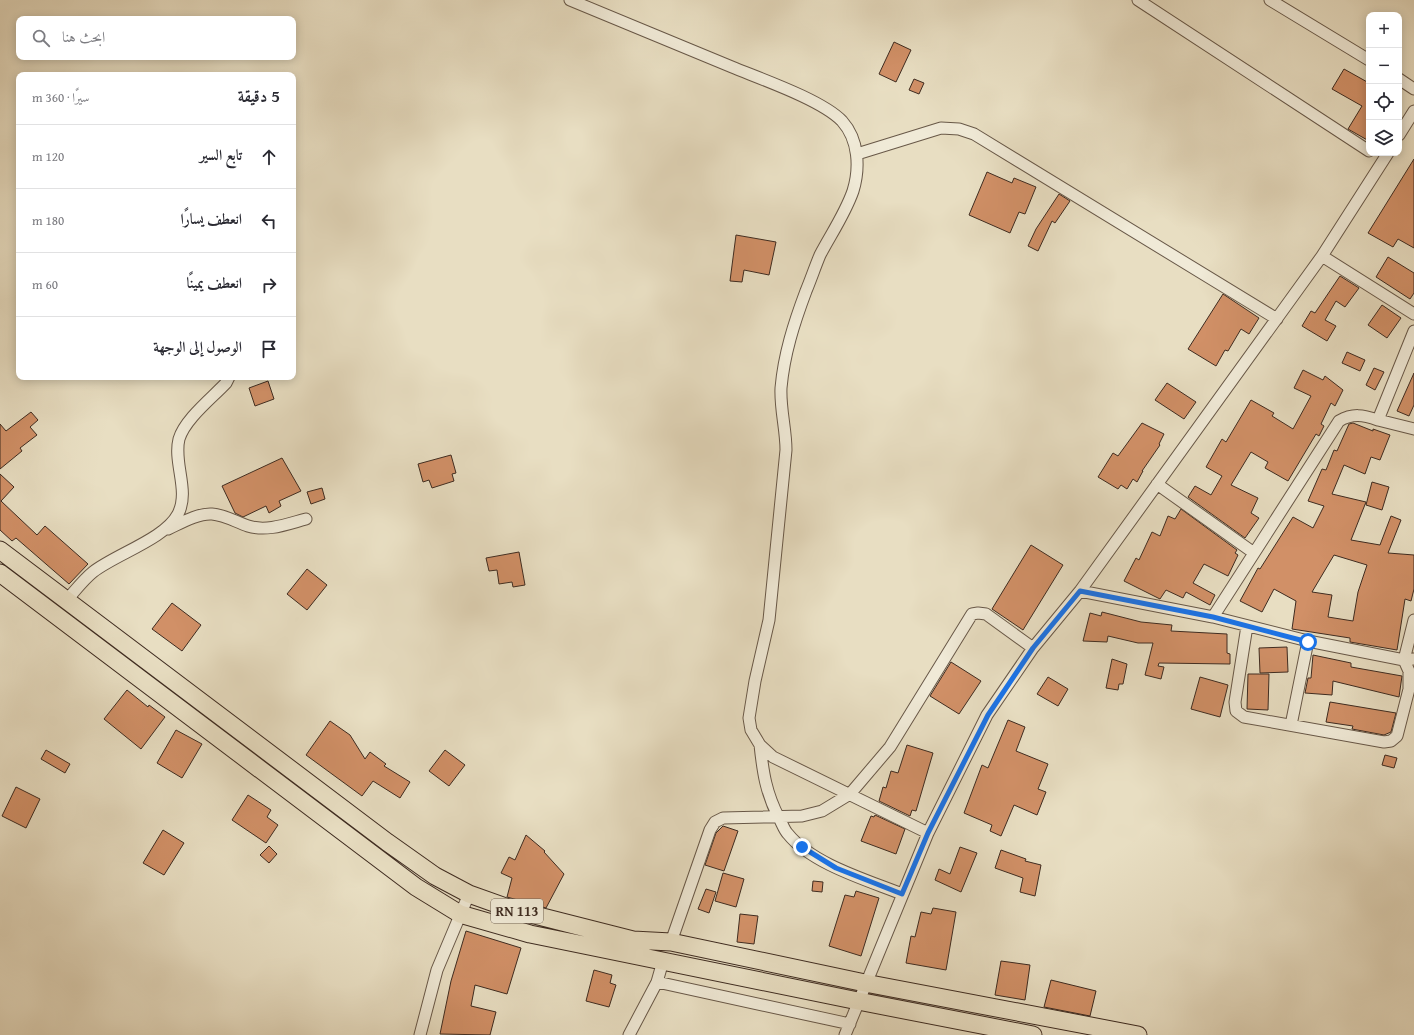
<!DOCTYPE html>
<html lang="ar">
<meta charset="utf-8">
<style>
body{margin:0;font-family:"Gentium Book Plus",Amiri,serif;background:#f2f2f3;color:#2b2b33;direction:rtl}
.controls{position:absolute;right:12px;top:12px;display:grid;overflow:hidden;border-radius:8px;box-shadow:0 2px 10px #0003}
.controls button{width:36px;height:36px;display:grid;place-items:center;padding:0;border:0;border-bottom:1px solid #e1e1e2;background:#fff;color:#2b2b33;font:20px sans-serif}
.stop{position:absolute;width:12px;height:12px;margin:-9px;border:3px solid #1a73e8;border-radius:50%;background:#fff}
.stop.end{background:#1a73e8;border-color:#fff;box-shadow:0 1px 4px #0008}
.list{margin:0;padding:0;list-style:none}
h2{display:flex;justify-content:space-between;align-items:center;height:52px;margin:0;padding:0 16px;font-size:17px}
h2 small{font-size:13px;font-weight:400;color:#7c7c81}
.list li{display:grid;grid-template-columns:26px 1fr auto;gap:12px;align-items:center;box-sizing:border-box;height:64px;padding:0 16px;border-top:1px solid #e1e1e2}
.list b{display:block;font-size:15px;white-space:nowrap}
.list em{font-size:13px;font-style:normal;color:#7c7c81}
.icon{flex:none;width:22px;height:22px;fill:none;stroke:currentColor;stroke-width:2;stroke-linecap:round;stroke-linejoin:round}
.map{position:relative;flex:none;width:1414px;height:1035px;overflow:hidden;direction:ltr}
.search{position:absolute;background:#fff;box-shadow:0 2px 10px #0003;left:16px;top:16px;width:280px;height:44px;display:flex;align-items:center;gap:10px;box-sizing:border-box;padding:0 14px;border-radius:8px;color:#7c7c81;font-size:15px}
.panel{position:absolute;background:#fff;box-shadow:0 2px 10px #0003;left:16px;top:72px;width:280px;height:308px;border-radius:8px;direction:rtl}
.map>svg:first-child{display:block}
.building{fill:#d19067;stroke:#3e2b20;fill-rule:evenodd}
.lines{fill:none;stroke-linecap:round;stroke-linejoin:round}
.minor-casing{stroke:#685848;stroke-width:13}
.primary-casing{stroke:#3e2b20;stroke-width:19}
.minor{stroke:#f0ead7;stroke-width:11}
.primary{stroke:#e8dec2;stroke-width:17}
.route{stroke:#1a73e8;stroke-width:5}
.labels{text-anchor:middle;stroke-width:3.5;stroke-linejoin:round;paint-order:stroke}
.shield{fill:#f0ead7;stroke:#736457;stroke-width:1}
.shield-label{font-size:14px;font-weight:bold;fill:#3e2b20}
</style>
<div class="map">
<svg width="1414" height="1035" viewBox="0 0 1414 1035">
<rect width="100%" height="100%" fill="#e8dec2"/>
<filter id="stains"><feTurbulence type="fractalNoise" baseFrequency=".005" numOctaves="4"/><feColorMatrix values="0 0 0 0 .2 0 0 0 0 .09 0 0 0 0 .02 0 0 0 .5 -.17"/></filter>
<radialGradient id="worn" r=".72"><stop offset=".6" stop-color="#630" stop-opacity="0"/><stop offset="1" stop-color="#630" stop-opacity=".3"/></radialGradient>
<path class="building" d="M894,42L911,50L896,82L879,74Z
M1344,69L1369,83V141L1348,129L1362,106L1332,89Z
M914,79L924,83L919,94L909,90Z
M1414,159V248L1398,239L1393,247L1368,233Z
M987,172L1012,183L1014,178L1036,187L1025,214L1019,212L1010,233L969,215Z
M1059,194L1070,201L1055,223L1052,221L1038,251L1028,246L1036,229Z
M736,235L776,242L769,275L744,270L742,282L730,281Z
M1388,257L1414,273V293L1410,299L1376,277Z
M1340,276L1359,288L1345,307L1336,301L1325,320L1336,326L1327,341L1302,326L1311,311L1315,313Z
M1223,294L1259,318L1249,334L1241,329L1228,351L1225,350L1216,366L1188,349Z
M1382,305L1401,318L1387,338L1368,325Z
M1347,352L1365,360L1360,371L1342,363Z
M1374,368L1384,372L1375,390L1366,385Z
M1303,370L1323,380L1325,376L1343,390L1335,406L1331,403L1321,424L1324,426L1319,436L1316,434L1288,481L1265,468L1268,462L1251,452L1231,485L1258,498L1251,513L1259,518L1245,538L1188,497L1195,486L1211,495L1222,476L1206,467L1222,439L1226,442L1251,400L1274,413L1272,416L1293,429L1311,396L1294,388Z
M1414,373V405L1409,416L1397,411Z
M268,381L274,399L255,406L249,388Z
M1167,383L1196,402L1184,419L1155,400Z
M31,412L38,420L30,427L37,435L20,448L22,451L0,469V424L6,431Z
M1142,423L1164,434L1159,444L1160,445L1142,471H1143L1137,482L1133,479L1127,489L1121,485L1118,489L1098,477L1113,453L1118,456Z
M1353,423L1373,431V429L1390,435L1380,460L1371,457L1365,474L1344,465L1332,494L1366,502L1351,540L1380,545L1391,516L1401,520L1388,553L1414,555V589L1411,601L1405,599L1397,650L1350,642V638L1292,629L1296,601L1274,589L1262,612L1240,601L1258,568L1260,569L1293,517L1313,528L1324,506L1308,501L1322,469L1326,470L1334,450L1337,451L1349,424ZM1334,555L1367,565L1358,592L1353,621L1328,617L1332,595L1312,592Z
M451,455L456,473L452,474L454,481L432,488L429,480L423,482L418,464Z
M282,458L301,491L279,501L281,506L269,513L266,506L243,517L235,513L222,486Z
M0,474L14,487L1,501L37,535L45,526L88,564L69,584L16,538L12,541L0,530Z
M1372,482L1389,487L1382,510L1366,505Z
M322,488L325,499L311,504L307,492Z
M1181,509L1237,550L1235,553L1238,555L1228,576L1204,564L1193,583L1215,595L1210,605L1186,592L1183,598L1166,590L1160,599L1124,581L1136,558L1139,560L1152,532L1160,536L1168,516L1175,519Z
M1031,545L1063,565L1023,630L992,609Z
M519,552L525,585L513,587L512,582L499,584L497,570L489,571L486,558Z
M307,569L327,585L307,610L287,594Z
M172,603L201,625L182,651L152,629Z
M1102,612L1141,622L1172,625L1171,631L1227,634V653L1230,654V664L1159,663L1158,666L1164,667L1161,679L1145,675L1153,643H1138L1108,636L1107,642L1083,641L1090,613L1101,616Z
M1287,647L1288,672L1260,673L1259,648Z
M1313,655L1351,663V667L1402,676L1399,697L1333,681L1332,695L1305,693L1308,678H1311Z
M1112,659L1127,664L1123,684H1119L1118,690L1106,688Z
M951,662L981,681L959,714L930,696Z
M1248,674H1269L1268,710L1247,709Z
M1048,677L1068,689L1058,706L1037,694Z
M1200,677L1228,685L1220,717L1191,709Z
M127,690L148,707L149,705L165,717L141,749L104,719Z
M1330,702L1396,713L1391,732L1384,735L1352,729L1353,726L1326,722Z
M1008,720L1025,727L1016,751L1048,764L1038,789L1046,792L1037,815L1014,805L1001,836L990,831L992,825L964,813L982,765L988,768Z
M330,721L350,735L365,759L370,752L386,764L384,766L410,782L400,798L373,781L362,796L306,755Z
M176,730L202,744L182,778L157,763Z
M907,745L933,753L916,811L912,810L910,816L879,801L883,787L886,788L891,771L898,773Z
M46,750L70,764L65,773L41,759Z
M445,750L465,765L449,786L429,771Z
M1385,755L1397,758L1394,768L1382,765Z
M16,787L40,799L26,828L2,816Z
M248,795L271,810L267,817L278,825L266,843L232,820Z
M875,815L905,829L896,854L861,841L871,816L874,817Z
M723,826L738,831L724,871L705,865L716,833Z
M163,830L184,843L164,875L143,863Z
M526,835L545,851L544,852L564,874L546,908L507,897L512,878L501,873L509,857L515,860Z
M269,846L277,854L269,863L260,855Z
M960,847L977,853L961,892L935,880L939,869L950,874Z
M1001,850L1026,859L1025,861L1041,865L1035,896L1020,892L1023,878L995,868Z
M723,873L744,879L736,907L715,901Z
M813,881L823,882L822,892L812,891Z
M706,889L716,892L709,913L698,909Z
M856,891L879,898L861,956L829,946L845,895L854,897Z
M933,908L956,912L946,970L906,963L911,936L915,937L921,912L931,914Z
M740,914L758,916L754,944L737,942Z
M466,931L521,948L507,994L475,985L471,1006L496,1012L490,1035L440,1034L451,981Z
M1001,961L1030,965L1025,1000L995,995Z
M594,970L612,975L610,983L616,985L609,1007L586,1001Z
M1051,980L1096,991L1090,1016L1044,1007Z"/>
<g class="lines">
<g class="minor-casing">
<path id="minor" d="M570,0C624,22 678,45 732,67C761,79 822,100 842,121C859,140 860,168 853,191C845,214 831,234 820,255C815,267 811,279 806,291C794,323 784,354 781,388C780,409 786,429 786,450L769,620L755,681L749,718L751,730L760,745L773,757L928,833
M1138,0L1369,151
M1270,0L1369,60
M1399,79L1414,89
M1399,135L1414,111
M857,154L941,128L959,129L974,134L1277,319
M1322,256L1414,314
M1414,331L1378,420L1414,429
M1157,484L1254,553
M168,529C181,523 198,513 212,514C225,515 236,522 248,526C267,532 287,524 306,519
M1080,591L1213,617L1308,641L1404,660L1414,659
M66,601C75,591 83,580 93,572C116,554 165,539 178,514C190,491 173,463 179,439C185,419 212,398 226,383L229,377
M1213,617L1339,421C1353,413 1363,415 1378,420
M1247,626L1235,702L1236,711L1244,717L1384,742L1391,741L1397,736L1409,689V671L1404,660L1414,620
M1291,725L1308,641
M760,745C763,773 766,793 779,818C782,823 784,830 788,834C812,864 867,880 902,894
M671,942L710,830L715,822L723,818L802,816L822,811L850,794L890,747L972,614L978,613L986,614L1033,648
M657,982L850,1024
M420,1035L437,970L469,894
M629,1035L657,982L663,961
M845,1035L928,833L987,715L1033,648L1080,591L1322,256L1388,153"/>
</g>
<g class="primary-casing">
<path id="primary" d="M0,550L387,842L435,876L469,894L511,909L633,940L671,942L865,983L1138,1035
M0,573L416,887L460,914L530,934L858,1001L1033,1035"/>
</g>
<use href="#minor" class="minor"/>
<use href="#primary" class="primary"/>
</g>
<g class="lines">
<path class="route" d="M802,847L836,868L902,894L928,833L988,715L1033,648L1080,591L1213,617L1308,642"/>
</g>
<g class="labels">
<rect class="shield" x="491" y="899" width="52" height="24" rx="3"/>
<g class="shield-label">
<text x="517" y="916">RN 113</text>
</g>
</g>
<rect width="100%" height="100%" filter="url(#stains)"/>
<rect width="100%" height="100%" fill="url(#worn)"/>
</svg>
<div class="controls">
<button>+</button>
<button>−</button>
<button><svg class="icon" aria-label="locate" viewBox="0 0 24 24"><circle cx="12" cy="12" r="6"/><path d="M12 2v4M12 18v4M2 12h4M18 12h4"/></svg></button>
<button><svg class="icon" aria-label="layers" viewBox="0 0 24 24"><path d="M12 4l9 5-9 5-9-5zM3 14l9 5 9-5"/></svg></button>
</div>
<div class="stop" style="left:1308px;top:642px"></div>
<div class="stop end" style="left:802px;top:847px"></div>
<div class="search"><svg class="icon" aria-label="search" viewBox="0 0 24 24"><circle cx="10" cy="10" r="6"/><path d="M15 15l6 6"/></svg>ابحث هنا</div>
<section class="panel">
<h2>5 دقيقة<small>سيرًا · 360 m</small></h2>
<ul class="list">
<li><svg class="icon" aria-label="ahead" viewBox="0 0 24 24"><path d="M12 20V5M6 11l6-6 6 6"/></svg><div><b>تابع السير</b></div><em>120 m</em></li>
<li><svg class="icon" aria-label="left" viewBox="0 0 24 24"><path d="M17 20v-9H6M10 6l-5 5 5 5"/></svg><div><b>انعطف يسارًا</b></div><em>180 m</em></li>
<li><svg class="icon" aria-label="right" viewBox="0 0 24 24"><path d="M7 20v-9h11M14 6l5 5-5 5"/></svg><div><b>انعطف يمينًا</b></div><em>60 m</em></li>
<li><svg class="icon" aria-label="arrive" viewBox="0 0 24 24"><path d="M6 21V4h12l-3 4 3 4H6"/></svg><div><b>الوصول إلى الوجهة</b></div></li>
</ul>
</section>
</div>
